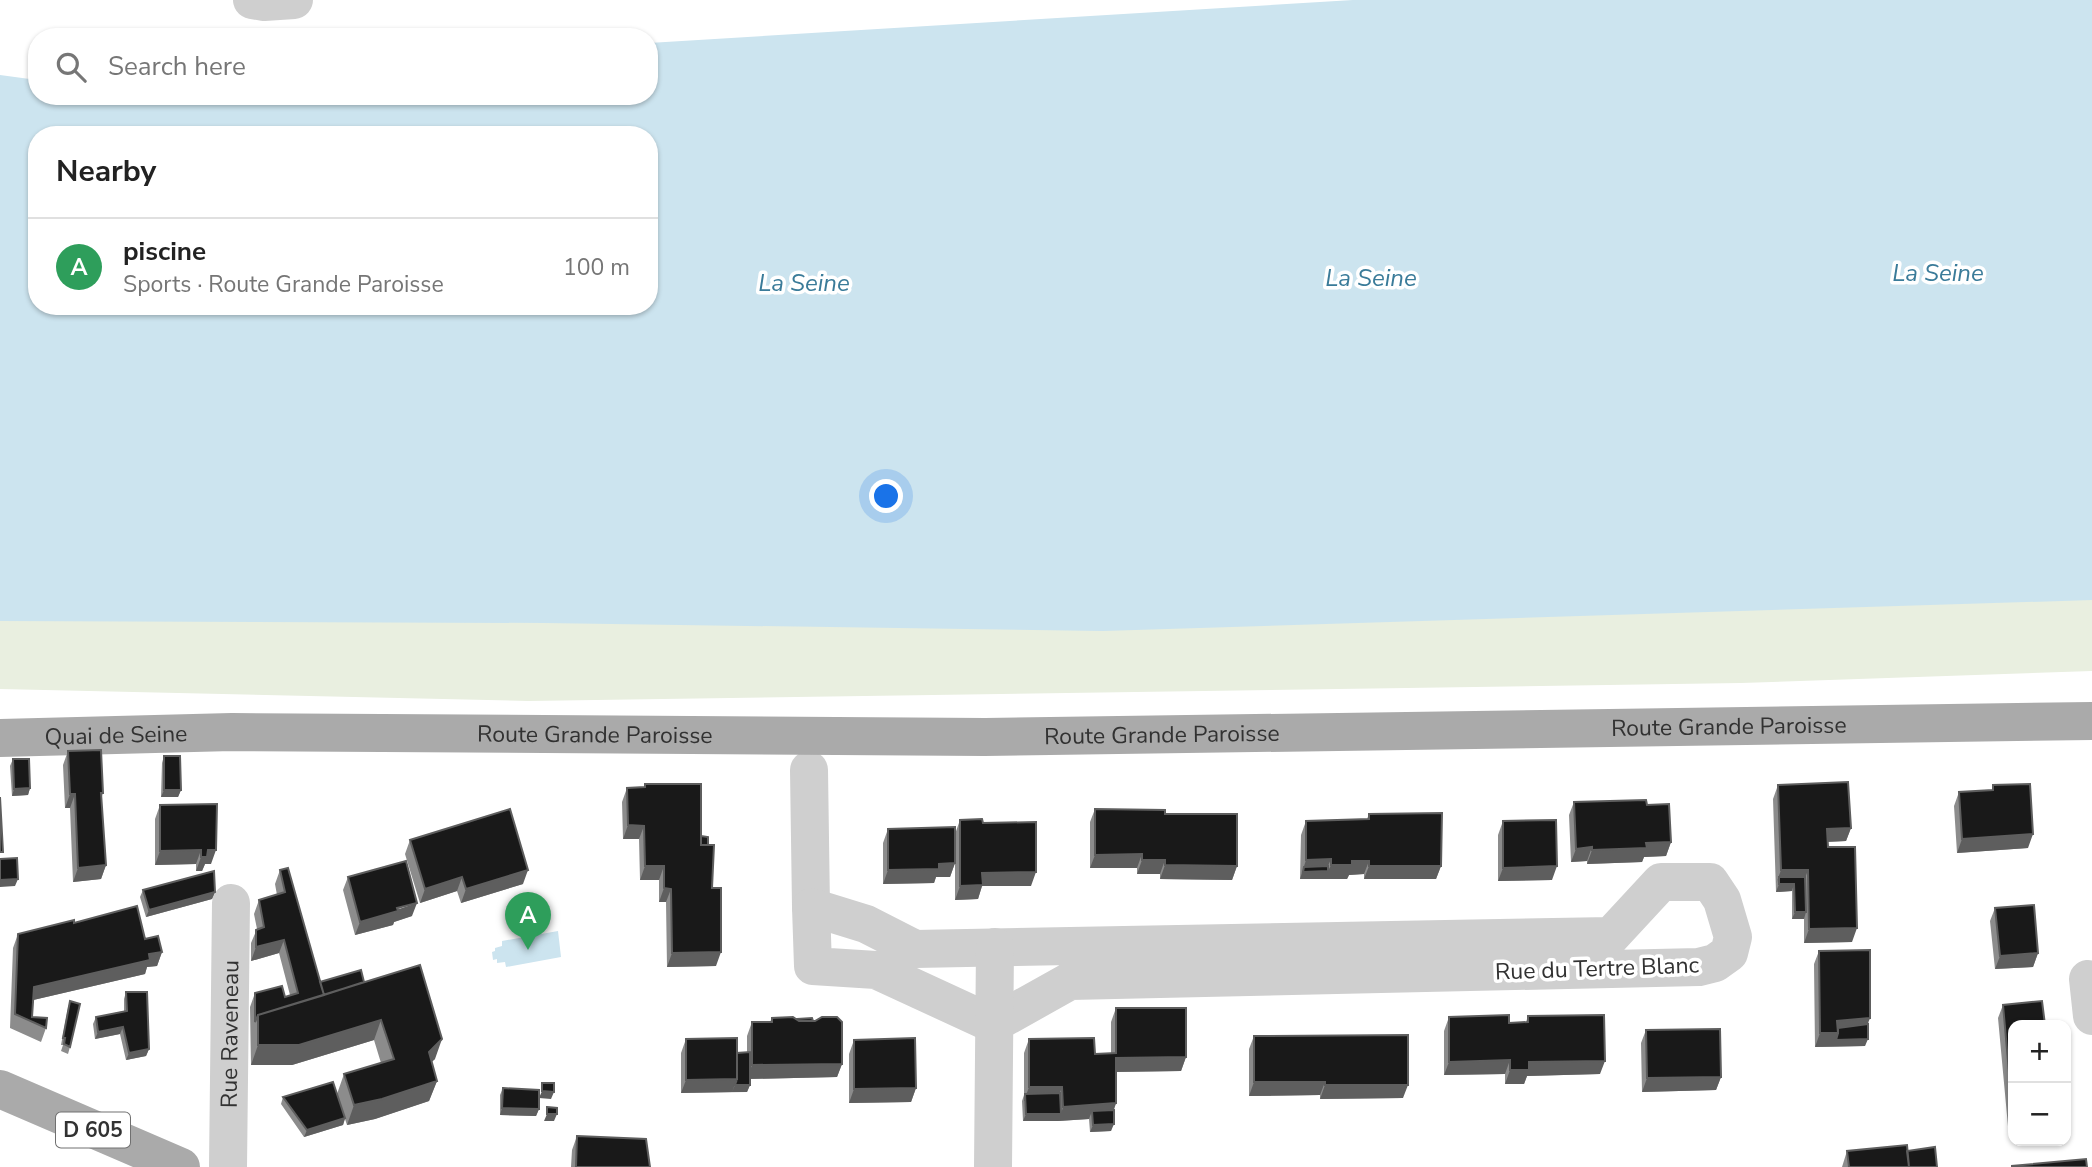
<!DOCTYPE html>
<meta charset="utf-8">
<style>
body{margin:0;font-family:"Nunito Sans",sans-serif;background:#f2f2f2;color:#222}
.controls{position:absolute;right:21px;bottom:21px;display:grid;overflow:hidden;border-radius:14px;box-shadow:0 2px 5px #0004}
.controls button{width:63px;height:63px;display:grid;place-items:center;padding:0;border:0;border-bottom:2px solid #e0e0e0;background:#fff;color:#222;font:35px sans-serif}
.you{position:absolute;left:887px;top:497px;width:24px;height:24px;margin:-18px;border:5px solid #fff;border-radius:50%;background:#1a73e8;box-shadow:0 0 0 10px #1a73e833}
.badge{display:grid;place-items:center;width:46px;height:46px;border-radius:50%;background:#7c3aed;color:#fff;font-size:23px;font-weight:700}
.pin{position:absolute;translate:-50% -58px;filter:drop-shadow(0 2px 4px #0008)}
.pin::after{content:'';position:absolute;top:37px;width:24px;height:21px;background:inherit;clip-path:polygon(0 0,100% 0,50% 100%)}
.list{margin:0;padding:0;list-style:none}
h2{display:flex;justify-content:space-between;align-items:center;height:91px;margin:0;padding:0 28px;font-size:30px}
h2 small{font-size:23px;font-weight:400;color:#767676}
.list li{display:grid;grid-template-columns:46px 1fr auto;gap:21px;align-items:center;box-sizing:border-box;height:98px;padding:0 28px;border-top:2px solid #e0e0e0}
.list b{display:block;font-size:26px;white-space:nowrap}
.list p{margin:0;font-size:23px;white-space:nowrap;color:#767676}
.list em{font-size:23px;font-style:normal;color:#767676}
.icon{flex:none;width:38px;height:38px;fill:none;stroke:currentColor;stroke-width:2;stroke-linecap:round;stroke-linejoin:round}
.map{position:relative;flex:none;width:2092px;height:1167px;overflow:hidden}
.search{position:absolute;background:#fff;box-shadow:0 2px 5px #0004;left:28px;top:28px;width:630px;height:77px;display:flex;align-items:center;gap:18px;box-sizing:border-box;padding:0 24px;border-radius:28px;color:#767676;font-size:26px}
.panel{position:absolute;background:#fff;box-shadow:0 2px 5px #0004;left:28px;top:126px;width:630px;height:189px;border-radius:28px}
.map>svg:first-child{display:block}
.green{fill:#e9efe0}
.water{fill:#cce4ef;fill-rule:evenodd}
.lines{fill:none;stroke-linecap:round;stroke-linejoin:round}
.minor{stroke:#cfcfcf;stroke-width:38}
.major{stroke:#aaa;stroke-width:38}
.wall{fill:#8c8c8c}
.shaded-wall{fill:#5e5e5e}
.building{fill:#191919;stroke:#5e5e5e;stroke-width:2}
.labels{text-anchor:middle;stroke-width:7;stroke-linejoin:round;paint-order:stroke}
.shield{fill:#fff;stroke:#707070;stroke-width:2}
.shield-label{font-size:21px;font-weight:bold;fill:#323232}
.street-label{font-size:23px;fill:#323232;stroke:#fff}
.water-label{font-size:24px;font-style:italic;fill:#3a7b99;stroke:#fff}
</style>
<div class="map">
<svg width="2092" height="1167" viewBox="0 0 2092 1167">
<rect width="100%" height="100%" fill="#fff"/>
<path class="green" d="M2092,581V671L1741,683L528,701L0,689V604Z"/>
<path class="water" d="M1353,0H2092V600L1103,631L544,623L0,621V75L37,80V96H649V43ZM37,135H649V306H37Z
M558,931L561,957L506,967L505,962L497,963V959L493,960L492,952L495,951V948L502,946V941Z"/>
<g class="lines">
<g class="minor">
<path d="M252,0L264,2L294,0"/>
<path d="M809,770L811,907"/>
<path d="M1661,882H1710L1722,900L1733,937L1729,953L1715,963L1699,967L1070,981L993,1024L876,970L813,966L811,907L866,924L915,949L1611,936Z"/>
<path d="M2088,979L2092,1016"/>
<path id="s1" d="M228,1167L231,903"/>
<path d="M993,1167L995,947"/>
</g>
<g class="major">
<path id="s2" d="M0,738L232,732L985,737L2092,721"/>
<path d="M0,1089L181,1167"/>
</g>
</g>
<path class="wall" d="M68,751L103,793L101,799L106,865L101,879L73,882L70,808H65L63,765Z
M164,756L181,790L178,797H161L162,763Z
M13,759L30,788L28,795L12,796L10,766Z
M645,784L701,836L712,888L716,966L667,967L666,902H659V880H640L639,839H623L622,802L627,788L644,787Z
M1778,785L1851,828L1846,841L1828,842V847L1852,942L1804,943V919H1792V891L1776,892L1773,799Z
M1993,785L2028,848L1957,853L1954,806L1959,792L1992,790Z
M1574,802L1647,805L1671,842L1666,856L1644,857L1642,862L1587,864V861L1571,862L1569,815Z
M160,805L211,864H205L202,871H196V864L155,865V819Z
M1095,809L1165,814L1237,866L1232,880L1160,879V874H1137V868H1090V822Z
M1369,814L1441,866L1436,879H1364V874L1349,875L1347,879H1300L1301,835L1306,821L1367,819Z
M960,820L983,823L1031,886H982L978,899L955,900V863L950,877H936L934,883L883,884V843L888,829L955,834Z
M1503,821L1552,880L1498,881V835Z
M410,840L523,884L461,903L457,891L420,903L405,854Z
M280,870L320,982H364L435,1059L431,1062L437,1081L429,1101L375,1119L347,1125L345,1119L343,1125L304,1137L281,1104L283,1097L337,1094L344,1074L381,1063L374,1040L292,1065H251L250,1007L255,993L285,997L290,995L279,953L251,961V943L257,929L254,914L259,900L277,895L275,884Z
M348,877L412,916L394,922L393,925L355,935L343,890Z
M143,890L215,892L212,899L146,917L140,897Z
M1995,908L2038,953L2033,967L1995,969L1990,921Z
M74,923L145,939L162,952L157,966L147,967L145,974L33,1000L32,1017L46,1028L41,1042L10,1028L13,948L18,934Z
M1819,951L1868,1024L1865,1046L1815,1047L1814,964Z
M126,992L149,1049L146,1056L126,1060L120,1034L95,1039L93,1024L96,1017L124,1011V999Z
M70,1001V1047L68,1054L61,1051L63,1045H61L68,1008Z
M2003,1005L2013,1025V1136L2009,1137L1998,1018Z
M1116,1008L1186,1057L1181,1071L1116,1072V1103L1114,1110L1111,1131L1090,1132L1089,1119L1058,1121H1023L1022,1101L1024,1095V1053L1029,1039L1095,1054L1111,1053V1022Z
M1528,1016L1600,1074L1527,1076L1524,1084H1505V1074L1444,1075V1031L1449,1017L1509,1023L1526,1022Z
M772,1018L796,1019L813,1021L842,1064L837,1077L750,1079V1085L747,1092L681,1093V1053L686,1039L737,1053L747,1052V1036L752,1022H770Z
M1646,1030L1721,1077L1716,1090L1642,1092L1641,1043Z
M1254,1036L1403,1098L1320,1099V1095L1249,1096V1049Z
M854,1040L916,1088L911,1102L849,1103V1054Z
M503,1088L539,1109L536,1116L500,1115V1095Z
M577,1136L650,1167H571L572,1150Z
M1847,1151H1907L1937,1167H1842Z"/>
<path class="shaded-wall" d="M30,788L28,795L12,796L14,789Z
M164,790H181L178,797H161Z
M70,794H75L70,808H65Z
M628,825L644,826L639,839H623Z
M1851,828L1846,841L1822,842L1827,829Z
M2033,834L2028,848L1957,853L1962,839Z
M1671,842L1666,856L1644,857L1642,862L1587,864L1592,850L1646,843Z
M1592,847L1587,861L1571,862L1576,849Z
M201,850L196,864L155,865L160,851Z
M208,850H216L211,864H205L202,871H196L201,857Z
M1142,854L1137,868H1090L1095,855Z
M1331,859L1326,871H1328L1331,865L1352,861H1369L1364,874L1349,875L1347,879H1300L1306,860Z
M1142,860H1165L1160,874H1137Z
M955,863L950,877H936L934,883L883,884L888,870L939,864Z
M106,865L101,879L73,882L78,868Z
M1165,865L1237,866L1232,880L1160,879Z
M645,866H664L659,880H640Z
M1369,866H1441L1436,879H1364Z
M1557,866L1552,880L1498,881L1503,868Z
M528,870L523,884L461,903L466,889Z
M1781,870H1808L1803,884L1779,877L1776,884Z
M1036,872L1031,886H982L978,899L955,900L960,886L982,873Z
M462,877L457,891L420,903L425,889Z
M18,879L15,886L0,887V880Z
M1779,884H1794L1792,891L1776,892Z
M664,888L671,889L666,902H659Z
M215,892L212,899L146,917L149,910Z
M417,903L412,916L394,922L393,925L355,935L360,922Z
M1795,912H1806L1804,919H1792Z
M1857,928L1852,942L1804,943L1809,929Z
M284,940L279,953L251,961L256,947Z
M162,952L157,966L147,967L145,974L29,1001L34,987L149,954Z
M721,952L716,966L667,967L672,953Z
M2038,953L2033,967L1995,969L2000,956Z
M1870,1018L1865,1031L1868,1039L1865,1046L1815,1047L1820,1033L1837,1021Z
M381,1020L374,1040L292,1065H251L258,1045Z
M123,1027L120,1034L95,1039L98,1032Z
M442,1039L435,1059L421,1072L429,1052Z
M149,1049L146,1056L126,1060L129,1053Z
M1186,1057L1181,1071L1111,1072L1116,1058Z
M1510,1060L1505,1074L1444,1075L1449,1062Z
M1605,1061L1600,1074L1527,1076L1524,1084H1505L1510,1070L1529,1062Z
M842,1064L837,1077L747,1079L752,1065Z
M1721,1077L1716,1090L1642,1092L1647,1078Z
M737,1079L732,1092L681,1093L686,1080Z
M437,1081L429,1101L375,1119L347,1125L354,1105Z
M1254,1082H1325L1320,1095L1249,1096Z
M735,1085H750L747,1092H732Z
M1325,1085H1408L1403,1098L1320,1099Z
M1029,1087H1062L1057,1101H1024Z
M916,1088L911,1102L849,1103L854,1089Z
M542,1091L554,1092L551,1099L539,1098Z
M1116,1103L1111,1117L1092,1111L1089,1119L1058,1121H1023L1026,1114H1061L1063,1107Z
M502,1108L539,1109L536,1116L500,1115Z
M547,1114H557L554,1121H544Z
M345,1118L343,1125L304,1137L307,1130Z
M1114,1124L1111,1131L1090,1132L1093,1125Z
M2013,1124V1136L2009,1137Z"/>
<path class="building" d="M101,750L103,793H101L106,865L78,868L75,794H70L68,751Z
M164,756H180L181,790H164Z
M13,759H29L30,788L14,789Z
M1848,782L1851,828L1827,829L1828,847H1855L1857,928L1809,929L1808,870H1781L1778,785Z
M645,784H701V845H714L712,888H721V952L672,953L671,889L664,888V866H645L644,826L628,825L627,788L645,787Z
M2030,784L2033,834L1962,839L1959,792L1993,790V785Z
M0,797L3,852H0Z
M1646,800L1647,805L1669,804L1671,842L1646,843L1647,848L1592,850V847L1576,849L1574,802Z
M217,804L216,850H208L207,857H201V850L160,851V805Z
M510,809L528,870L466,889L462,877L425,889L410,840Z
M1095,809L1165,810V814H1237V866L1165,865V860H1142V854L1095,855Z
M1442,813L1441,866H1369V861H1352V865H1331V859L1306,860V821L1369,819V814Z
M982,819L983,823L1036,822V872L982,873L983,885L960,886V820Z
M1556,820L1557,866L1503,868V821Z
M955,827V863L939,864V869L888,870V829Z
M701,836L708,837V845H701Z
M17,858L18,879L0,880V859Z
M406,861L417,903L397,908L398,911L360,922L348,877Z
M1328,866V871L1303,872L1304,867Z
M288,868L324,995L258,1015L255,1022V993L282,986L285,997L298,993L284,940L256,947V930L264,927L259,900L285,892L280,870Z
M214,871L215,892L149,910L143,890Z
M1779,877H1805L1806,912H1795L1794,884H1779Z
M2034,905L2038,953L2000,956L1995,908Z
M137,906L145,939L158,936L162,952L149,954L150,960L34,987L32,1017L47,1018L46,1028L15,1014L18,934L74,920V923Z
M1870,950V1018L1837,1021L1838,1033H1820L1819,951Z
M420,965L442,1039L429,1052L437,1081L382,1099L354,1105L344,1074L394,1059L381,1020L299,1045H258V1015Z
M361,970L364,982L324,995L320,982Z
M126,992H147L149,1049L129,1053L123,1027L98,1032L96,1017L127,1011Z
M70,1001L80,1004L70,1047L64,1044L65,1038H63Z
M2042,1001L2045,1025H2013V1117L2003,1005Z
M1116,1008H1186V1057L1116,1058V1103L1063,1107L1062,1087H1029V1039L1094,1038L1095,1054L1116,1053Z
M1509,1015V1023L1528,1022V1016L1604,1015L1605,1061L1529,1062V1070H1510V1060L1449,1062V1017Z
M793,1017L799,1021H815L822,1017H837L842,1022V1064L752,1065V1022H772V1018Z
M812,1018L813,1021H799L796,1019Z
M1868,1024V1039L1836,1040L1838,1033V1028Z
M1720,1029L1721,1077L1647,1078L1646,1030Z
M1408,1035V1085H1325V1082H1254V1036Z
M737,1038V1079L686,1080V1039Z
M915,1038L916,1088L854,1089V1040Z
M750,1052V1085H735L737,1079V1053Z
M333,1082L345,1118L307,1130L283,1097Z
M542,1083H554V1092L542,1091Z
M503,1088L539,1090V1109L502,1108Z
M1060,1093L1061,1114H1026L1025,1094Z
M547,1107L557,1108V1114H547Z
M1114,1110V1124L1093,1125L1092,1111Z
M577,1136L646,1139L650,1167H576Z
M1907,1145L1909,1167H1849L1847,1151Z
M1935,1147L1937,1167H1909L1907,1151Z
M2086,1159L2087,1167H2012V1166Z"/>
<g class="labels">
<rect class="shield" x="56" y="1112.5" width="74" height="35" rx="5"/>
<g class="shield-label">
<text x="93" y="1137">D 605</text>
</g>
<g class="street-label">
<text dy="8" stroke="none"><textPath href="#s2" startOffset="1729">Route Grande Paroisse</textPath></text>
<text dy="8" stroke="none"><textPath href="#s2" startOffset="116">Quai de Seine</textPath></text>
<text dy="8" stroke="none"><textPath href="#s2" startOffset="595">Route Grande Paroisse</textPath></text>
<text dy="8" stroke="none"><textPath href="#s2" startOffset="1162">Route Grande Paroisse</textPath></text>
<text transform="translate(1597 968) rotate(-2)" y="8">Rue du Tertre Blanc</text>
<text dy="8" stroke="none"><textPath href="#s1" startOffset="133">Rue Raveneau</textPath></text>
</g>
<g class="water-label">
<text x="1938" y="281">La Seine</text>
<text x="1371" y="286">La Seine</text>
<text x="804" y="291">La Seine</text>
</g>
</g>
</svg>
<div class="controls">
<button>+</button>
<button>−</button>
</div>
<div class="you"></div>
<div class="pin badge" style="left:528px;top:950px;background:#2e9e5b">A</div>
<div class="search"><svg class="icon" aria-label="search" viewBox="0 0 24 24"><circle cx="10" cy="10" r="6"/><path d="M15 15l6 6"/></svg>Search here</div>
<section class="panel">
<h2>Nearby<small></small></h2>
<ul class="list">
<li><span class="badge" style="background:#2e9e5b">A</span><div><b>piscine</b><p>Sports · Route Grande Paroisse</p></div><em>100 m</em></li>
</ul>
</section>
</div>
